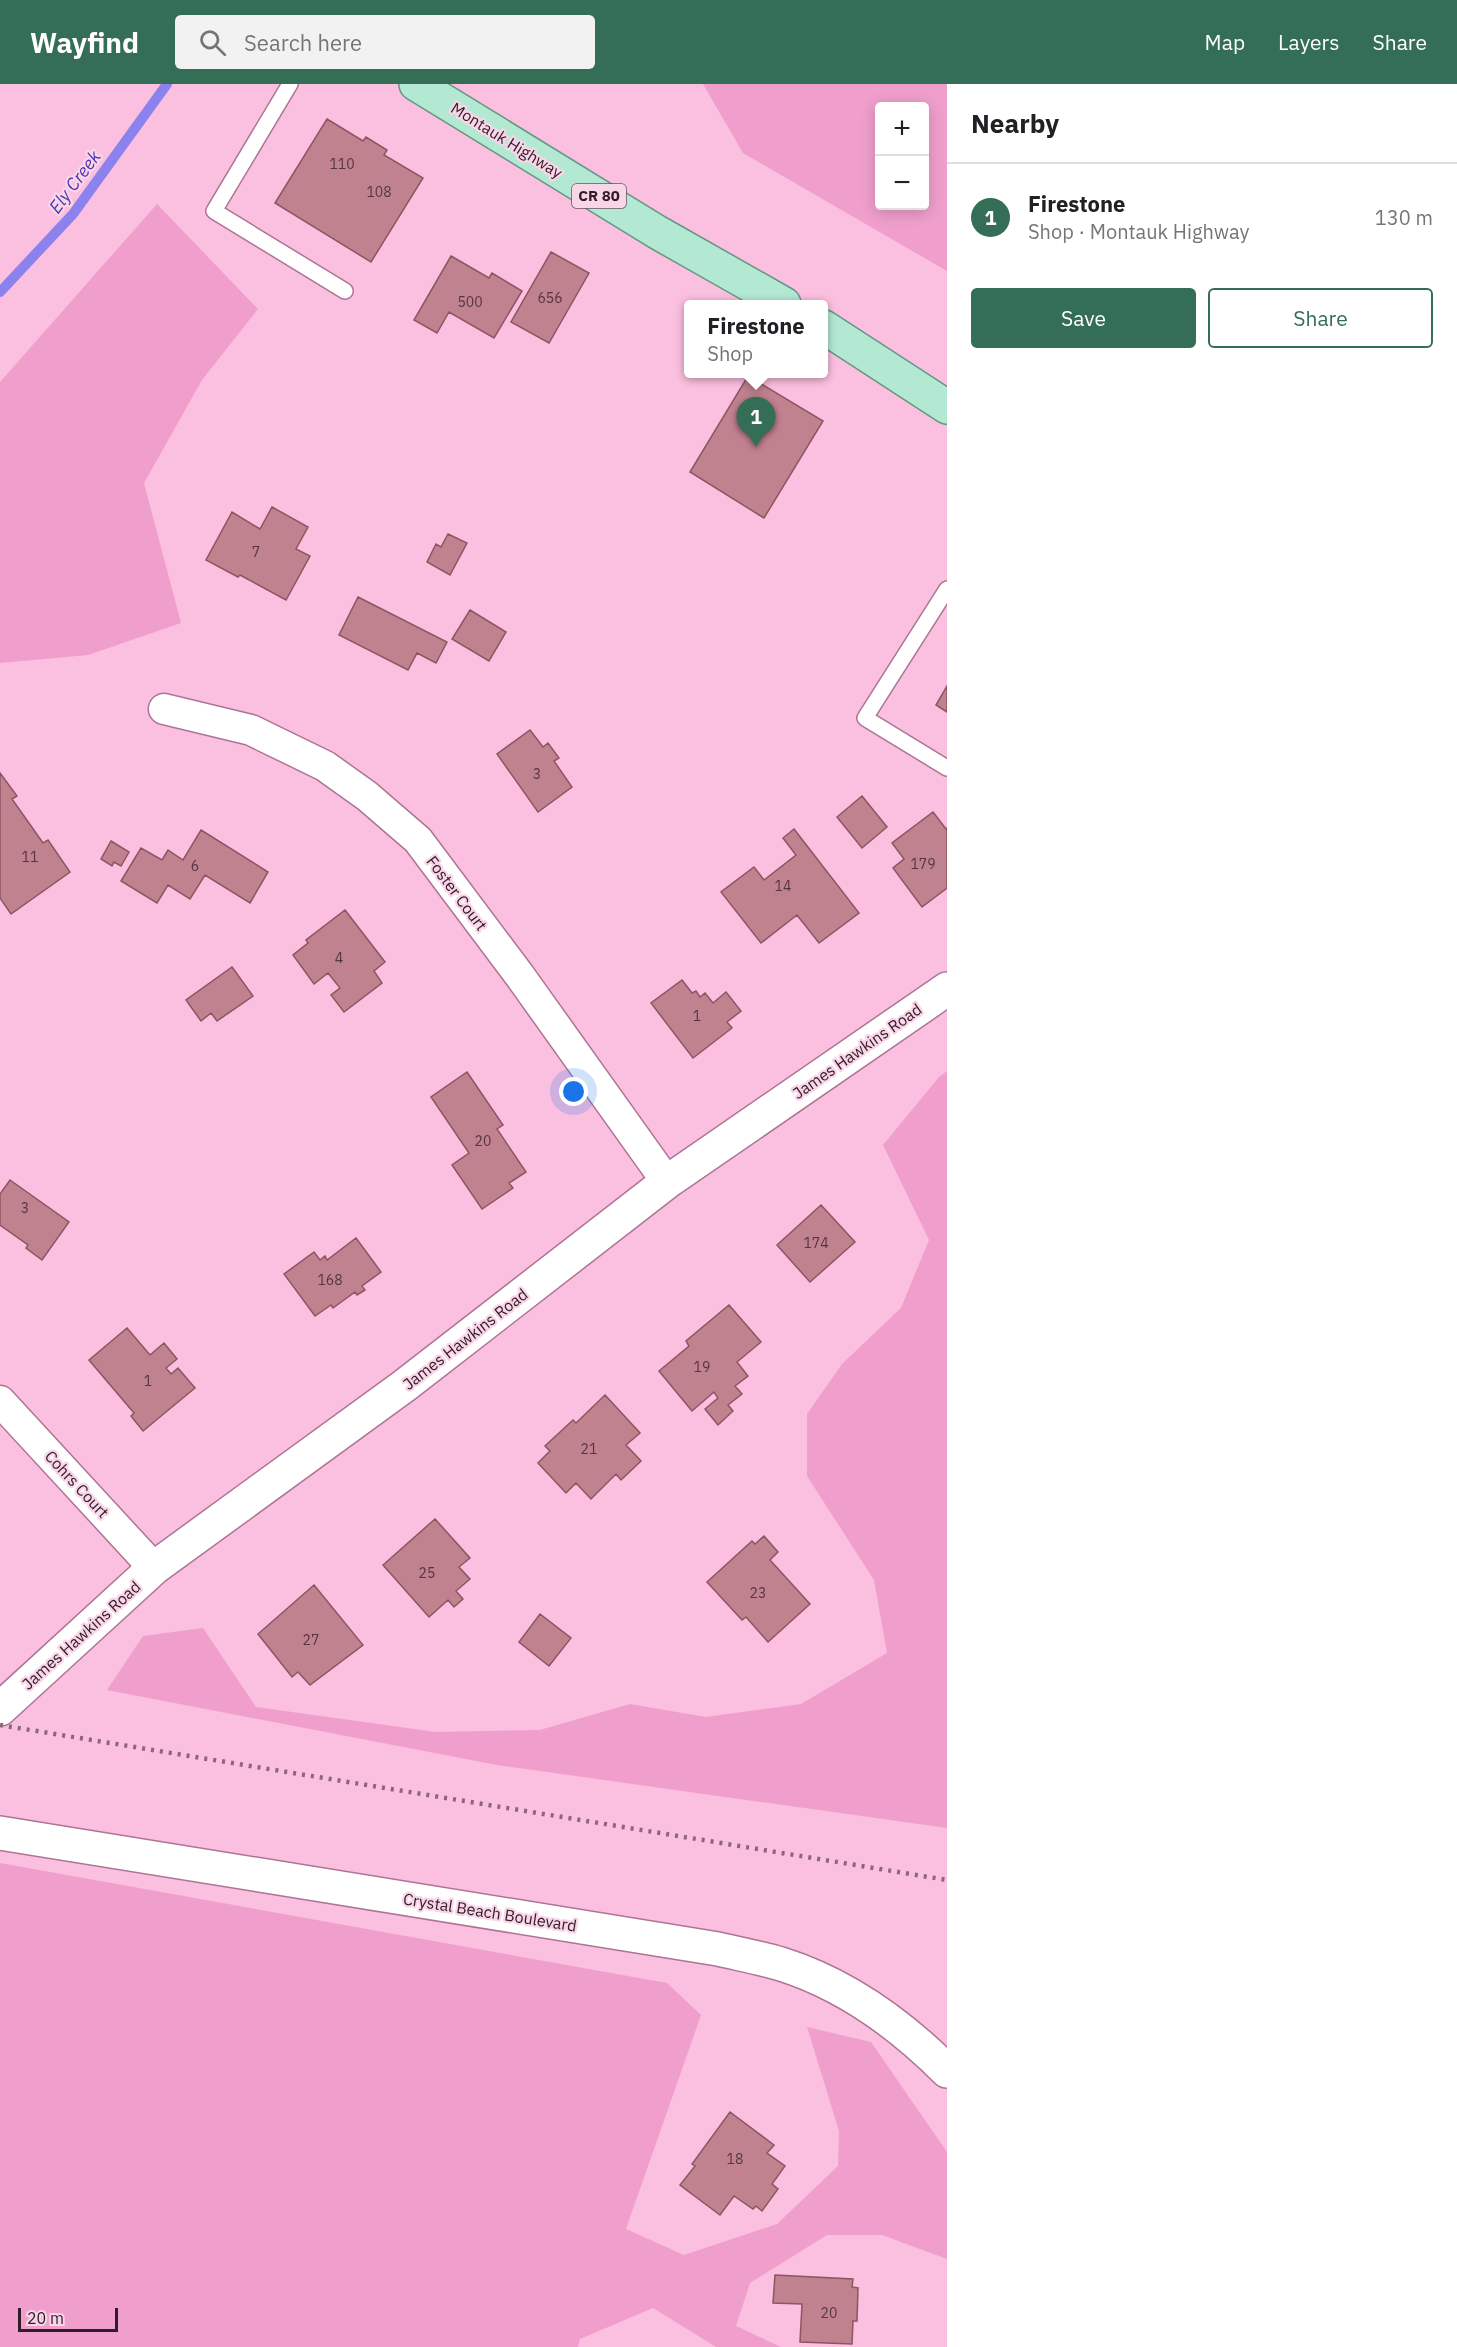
<!DOCTYPE html>
<meta charset="utf-8">
<style>
body{margin:0;font-family:"IBM Plex Sans",sans-serif;background:#f2f2f2;color:#202124}
.controls{position:absolute;right:18px;top:18px;display:grid;overflow:hidden;border-radius:6px;box-shadow:0 3px 15px #0003}
.controls button{width:54px;height:54px;display:grid;place-items:center;padding:0;border:0;border-bottom:2px solid #e0e0e0;background:#fff;color:#202124;font:30px sans-serif}
.scale{position:absolute;left:18px;bottom:15px;width:100px;box-sizing:border-box;padding-left:6px;border:3px solid #311b28;border-top:0;font-size:16px;line-height:21px;white-space:nowrap;color:#311b28;-webkit-text-stroke:4px #f9d5e8;paint-order:stroke}
.you{position:absolute;left:574px;top:1008px;width:21px;height:21px;margin:-15px;border:4px solid #fff;border-radius:50%;background:#1a73e8;box-shadow:0 0 0 9px #1a73e833}
.badge{display:grid;place-items:center;width:39px;height:39px;border-radius:50%;background:#346e57;color:#fff;font-size:20px;font-weight:700}
.pin{position:absolute;translate:-50% -50px;filter:drop-shadow(0 2px 3px #0008)}
.pin::after{content:'';position:absolute;top:32px;width:21px;height:18px;background:inherit;clip-path:polygon(0 0,100% 0,50% 100%)}
.popup{position:absolute;left:684px;top:216px;width:144px;height:78px;box-sizing:border-box;display:grid;place-content:center;border-radius:6px;background:#fff;filter:drop-shadow(0 2px 4px #0005);font-size:20px;white-space:nowrap;color:#757577}
.popup b{font-size:22px;color:#202124}
.popup::after{content:'';position:absolute;left:50%;top:100%;margin-left:-12px;border:12px solid transparent;border-top-color:#fff}
.list{margin:0;padding:0;list-style:none}
h2{display:flex;justify-content:space-between;align-items:center;height:78px;margin:0;padding:0 24px;font-size:26px}
h2 small{font-size:20px;font-weight:400;color:#757577}
.list li{display:grid;grid-template-columns:39px 1fr auto;gap:18px;align-items:center;box-sizing:border-box;height:108px;padding:0 24px;border-top:2px solid #e0e0e0}
.list b{display:block;font-size:22px;white-space:nowrap}
.list p{margin:0;font-size:20px;white-space:nowrap;color:#757577}
.list em{font-size:20px;font-style:normal;color:#757577}
.actions{display:flex;gap:12px;padding:18px 24px}
.actions a{flex:1;padding:14px 0;border:2px solid #346e57;border-radius:6px;text-align:center;font-size:21px;color:#346e57}
.actions .main{background:#346e57;color:#fff}
.icon{flex:none;width:33px;height:33px;fill:none;stroke:currentColor;stroke-width:2;stroke-linecap:round;stroke-linejoin:round}
.map{position:relative;flex:none;width:947px;height:2263px;overflow:hidden}
header{display:flex;align-items:center;gap:36px;box-sizing:border-box;height:84px;padding:0 30px;background:#346e57;color:#fff}
header strong{font-size:28px}
nav{display:flex;gap:33px;margin-inline-start:auto;font-size:21px}
.search{width:420px;height:54px;background:#f2f2f2;display:flex;align-items:center;gap:15px;box-sizing:border-box;padding:0 21px;border-radius:6px;color:#757577;font-size:22px}
main{display:flex}
aside{flex:1;background:#fff}
.map>svg:first-child{display:block}
.green{fill:#f09fcd;fill-rule:evenodd}
.lines{fill:none;stroke-linecap:round;stroke-linejoin:round}
.stream{stroke:#8b82ee;stroke-width:10}
.building{fill:#c18290;stroke:#8e5461;stroke-width:1.5}
.service-casing{stroke:#ac7593;stroke-width:18}
.minor-casing{stroke:#ac7593;stroke-width:33}
.tertiary-casing{stroke:#ac7593;stroke-width:36}
.primary-casing{stroke:#649783;stroke-width:36}
.service{stroke:#fff;stroke-width:15}
.minor{stroke:#fff;stroke-width:30}
.tertiary{stroke:#fff;stroke-width:33}
.primary{stroke:#b3e9d2;stroke-width:33}
.rail{stroke:#8c657a;stroke-width:4.5;stroke-dasharray:3 6;stroke-linecap:butt}
.labels{text-anchor:middle;stroke-width:4.5;stroke-linejoin:round;paint-order:stroke}
.number-label{font-size:14px;fill:#553542}
.shield{fill:#f9d5e8;stroke:#6d5362;stroke-width:1.5}
.shield-label{font-size:15px;font-weight:bold;fill:#311b28}
.street-label{font-size:16px;fill:#311b28;stroke:#f9d5e8}
.water-label{font-size:18px;font-style:italic;fill:#4e34b1;stroke:#f9d5e8}
</style>
<header>
<strong>Wayfind</strong>
<div class="search"><svg class="icon" aria-label="search" viewBox="0 0 24 24"><circle cx="10" cy="10" r="6"/><path d="M15 15l6 6"/></svg>Search here</div>
<nav><a>Map</a><a>Layers</a><a>Share</a></nav>
</header>
<main>
<div class="map">
<svg width="947" height="2263" viewBox="0 0 947 2263">
<rect width="100%" height="100%" fill="#fbbfdf"/>
<path class="green" d="M703,0H947V187L743,69ZM924,22V122H880V22Z
M157,120L258,225L202,296L144,399L181,539L88,571L0,579V298Z
M947,987V1744L497,1681L107,1606L143,1552L203,1544L256,1623L436,1648L540,1646L630,1620L706,1633L801,1620L887,1569L874,1496L807,1392V1330L842,1280L901,1224L929,1156L883,1061L939,993Z
M0,1779L667,1899L701,1931L626,2145L684,2171L777,2140L838,2082L839,2047L807,1943L871,1958L947,2068V2175L882,2151H827L750,2199L736,2242L781,2263H716L653,2224L580,2255L578,2263H0Z"/>
<g class="lines">
<path class="stream" d="M0,208L73,130L167,0"/>
</g>
<path class="building" d="M327,35L363,57L366,53L387,66L384,71L423,94L371,178L275,119Z
M551,168L589,189L549,259L511,238Z
M451,172L489,194L492,189L522,207L494,254L449,228L437,249L414,236Z
M748,292L823,337L764,434L690,388Z
M272,423L308,443L296,465L310,472L286,516L240,491L238,493L206,476L232,428L260,445Z
M448,450L467,459L450,491L427,478L436,460L441,463Z
M358,513L447,558L436,579L417,569L408,586L339,551Z
M470,526L506,548L489,577L452,555Z
M947,602V628L936,621Z
M530,646L543,663L548,659L559,674L554,677L572,703L538,728L497,670Z
M0,689L17,712L12,715L43,759L48,756L70,788L11,830L0,814Z
M862,712L887,743L862,764L837,733Z
M933,728L946,745L947,744V804L922,823L893,784L904,775L892,759Z
M794,745L859,829L819,859L797,831L761,859L721,808L754,783L764,796L796,771L783,754Z
M201,746L268,788L250,819L205,791L190,815L168,801L157,819L121,797L141,764L162,776L168,766L183,776Z
M111,757L129,768L121,782L114,778L112,782L101,775Z
M345,826L385,878L374,887L382,899L344,928L331,911L340,904L328,889L314,900L293,871L308,859L306,856Z
M232,883L253,912L217,937L211,929L201,937L186,916Z
M682,896L692,909L696,907L700,913L705,909L713,919L726,908L741,927L727,938L732,944L693,974L651,919Z
M467,988L503,1041L497,1045L526,1088L509,1099L513,1104L482,1125L452,1081L469,1069L431,1013Z
M10,1096L69,1138L42,1176L26,1164L28,1161L0,1141V1110Z
M821,1121L855,1158L810,1198L777,1161Z
M356,1154L381,1188L362,1202L365,1206L357,1211L355,1208L333,1224L331,1221L315,1232L284,1190L314,1168L320,1176L325,1172L327,1176Z
M729,1221L761,1258L737,1278L748,1292L735,1302L742,1310L728,1321L733,1327L718,1341L705,1325L718,1314L714,1308L692,1327L659,1287L689,1262L686,1257Z
M127,1244L150,1271L164,1259L177,1275L166,1284L171,1290L178,1284L195,1304L143,1347L131,1332L134,1329L89,1276Z
M605,1311L640,1349L626,1361L641,1377L621,1396L616,1390L591,1415L576,1399L566,1409L538,1379L550,1367L545,1362L573,1336L576,1339Z
M435,1435L470,1474L459,1483L470,1495L456,1507L463,1515L454,1523L448,1516L429,1533L383,1481Z
M764,1452L778,1468L770,1476L810,1520L768,1558L746,1533L742,1536L707,1498L752,1457L755,1460Z
M314,1501L363,1561L310,1601L298,1588L292,1593L258,1550Z
M540,1530L571,1554L549,1582L519,1558Z
M730,2028L774,2061L767,2069L785,2082L772,2100L778,2105L762,2127L756,2122L753,2125L734,2112L720,2131L680,2101L695,2082L692,2080Z
M775,2191L853,2195L852,2203L858,2204L857,2237H853L852,2260L800,2258L802,2220L773,2219Z"/>
<g class="lines">
<g class="service-casing">
<path id="service" d="M290,0L214,127L345,207
M947,505L865,634L947,684"/>
</g>
<g class="minor-casing">
<path id="minor" d="M164,625L251,646L325,682L367,712L418,756L520,892L667,1098
M0,1317L154,1484"/>
</g>
<g class="tertiary-casing">
<path id="tertiary" d="M0,1625L154,1484L404,1302L667,1098L947,905
M0,1749L718,1865C739,1870 761,1874 781,1880C845,1900 901,1941 947,1987"/>
</g>
<g class="primary-casing">
<path id="primary" d="M416,0L657,148L784,220
M824,243L947,323"/>
</g>
<use href="#service" class="service"/>
<use href="#minor" class="minor"/>
<use href="#tertiary" class="tertiary"/>
<use href="#primary" class="primary"/>
<path class="rail" d="M0,1641L947,1796"/>
</g>
<g class="labels">
<g class="number-label">
<text x="342" y="85">110</text>
<text x="379" y="113">108</text>
<text x="550" y="219">656</text>
<text x="470" y="223">500</text>
<text x="256" y="473">7</text>
<text x="537" y="695">3</text>
<text x="30" y="778">11</text>
<text x="923" y="785">179</text>
<text x="195" y="787">6</text>
<text x="783" y="807">14</text>
<text x="339" y="879">4</text>
<text x="697" y="937">1</text>
<text x="483" y="1062">20</text>
<text x="25" y="1129">3</text>
<text x="816" y="1164">174</text>
<text x="330" y="1201">168</text>
<text x="702" y="1288">19</text>
<text x="148" y="1302">1</text>
<text x="589" y="1370">21</text>
<text x="427" y="1494">25</text>
<text x="758" y="1514">23</text>
<text x="311" y="1561">27</text>
<text x="735" y="2080">18</text>
<text x="829" y="2234">20</text>
</g>
<rect class="shield" x="572" y="100" width="54" height="24" rx="4.5"/>
<g class="shield-label">
<text x="599" y="117">CR 80</text>
</g>
<g class="street-label">
<text transform="translate(507 56) rotate(32)" y="6">Montauk Highway</text>
<text transform="translate(457 809) rotate(53)" y="6">Foster Court</text>
<text transform="translate(857 967) rotate(-35)" y="6">James Hawkins Road</text>
<text transform="translate(465 1255) rotate(-38)" y="6">James Hawkins Road</text>
<text transform="translate(77 1400) rotate(47)" y="6">Cohrs Court</text>
<text transform="translate(81 1551) rotate(-42)" y="6">James Hawkins Road</text>
<text transform="translate(490 1828) rotate(9)" y="6">Crystal Beach Boulevard</text>
</g>
<g class="water-label">
<text transform="translate(75 98) rotate(-53)" y="6">Ely Creek</text>
</g>
</g>
</svg>
<div class="controls">
<button>+</button>
<button>−</button>
</div>
<div class="scale">20 m</div>
<div class="you"></div>
<div class="pin badge" style="left:756px;top:363px">1</div>
<div class="popup"><b>Firestone</b>Shop</div>
</div>
<aside>
<h2>Nearby<small></small></h2>
<ul class="list">
<li><span class="badge">1</span><div><b>Firestone</b><p>Shop · Montauk Highway</p></div><em>130 m</em></li>
</ul>
<div class="actions"><a class="main">Save</a><a>Share</a></div>
</aside>
</main>
